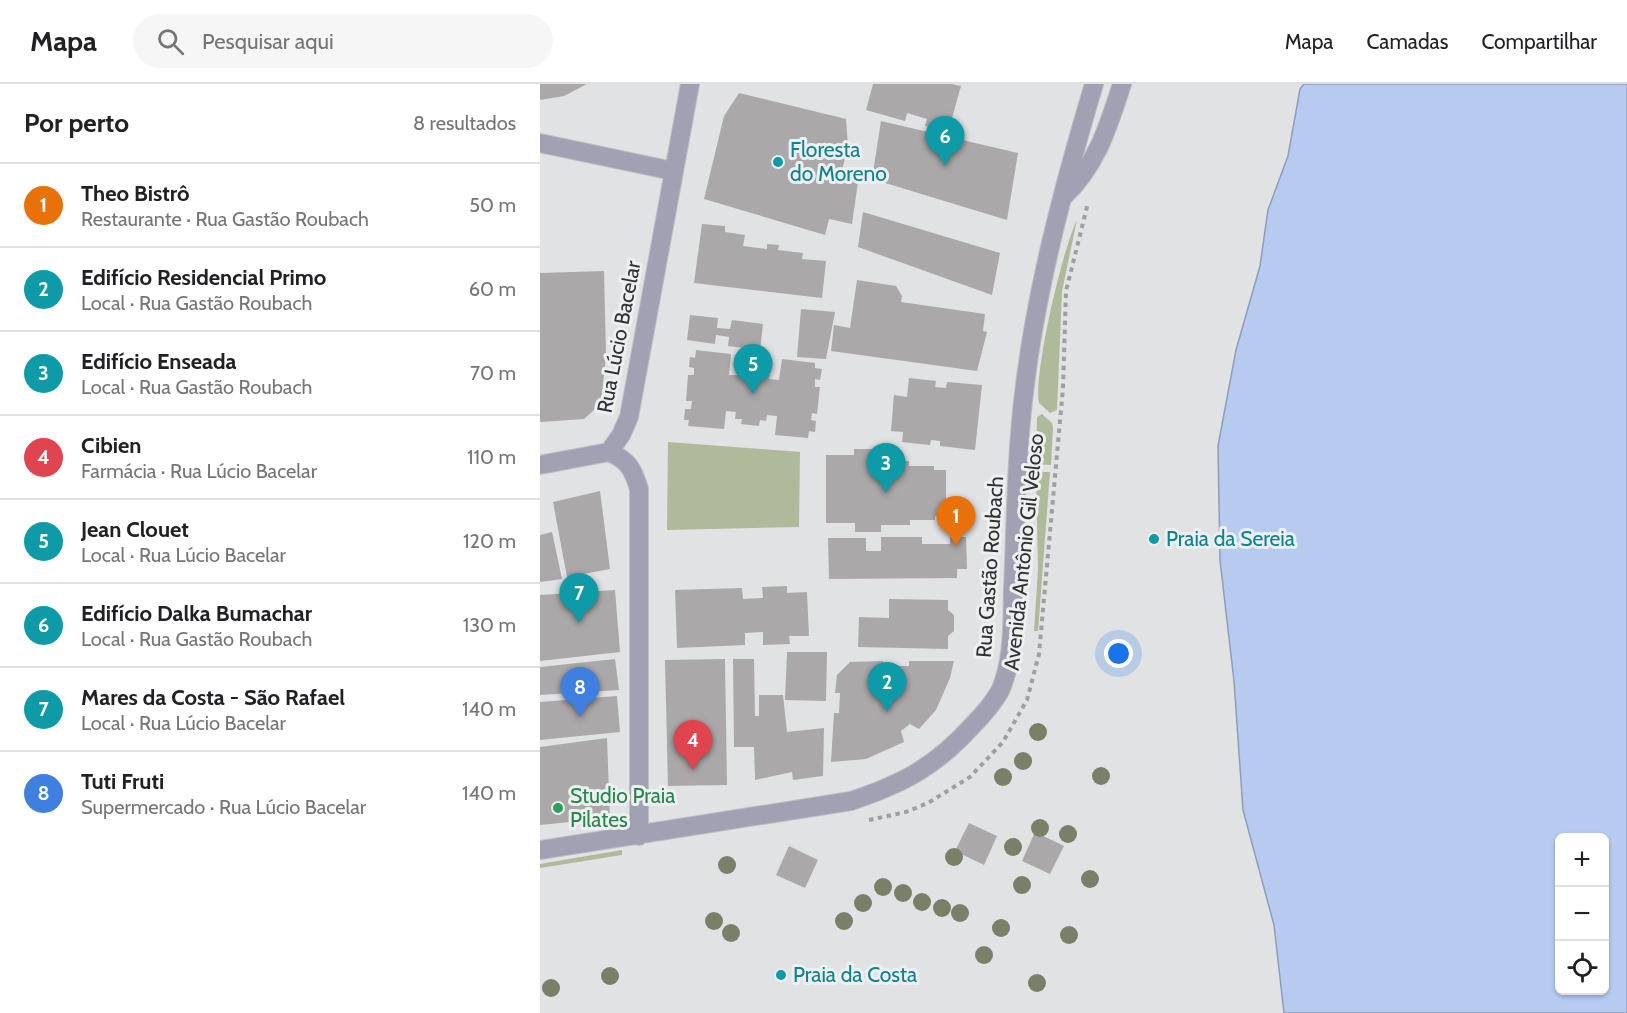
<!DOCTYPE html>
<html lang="pt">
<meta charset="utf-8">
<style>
body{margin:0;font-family:Cabin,sans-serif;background:#f6f6f6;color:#202124}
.controls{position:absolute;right:18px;bottom:18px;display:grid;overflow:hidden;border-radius:9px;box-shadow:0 2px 4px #0004}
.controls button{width:54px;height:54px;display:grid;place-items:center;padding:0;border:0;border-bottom:2px solid #e0e0e0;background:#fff;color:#202124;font:30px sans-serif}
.you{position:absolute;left:579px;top:570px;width:21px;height:21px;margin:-15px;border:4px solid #fff;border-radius:50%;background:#1a73e8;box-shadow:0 0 0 9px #1a73e833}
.badge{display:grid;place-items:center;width:39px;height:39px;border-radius:50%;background:#b45309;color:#fff;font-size:20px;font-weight:700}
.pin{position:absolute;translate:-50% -50px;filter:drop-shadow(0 2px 3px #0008)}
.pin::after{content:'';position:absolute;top:32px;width:21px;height:18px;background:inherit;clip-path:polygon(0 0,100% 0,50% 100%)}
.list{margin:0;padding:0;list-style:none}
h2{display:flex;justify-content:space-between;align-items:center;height:78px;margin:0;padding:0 24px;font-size:26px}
h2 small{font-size:20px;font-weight:400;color:#757577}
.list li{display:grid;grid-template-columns:39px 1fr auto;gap:18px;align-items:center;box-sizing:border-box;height:84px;padding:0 24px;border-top:2px solid #e0e0e0}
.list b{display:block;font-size:22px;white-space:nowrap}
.list p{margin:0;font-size:20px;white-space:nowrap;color:#757577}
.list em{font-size:20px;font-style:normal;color:#757577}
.icon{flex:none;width:33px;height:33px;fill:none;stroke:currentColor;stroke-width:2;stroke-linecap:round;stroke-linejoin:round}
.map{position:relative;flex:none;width:1087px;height:929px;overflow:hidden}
header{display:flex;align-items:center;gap:36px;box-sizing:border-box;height:84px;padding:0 30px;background:#fff;border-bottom:2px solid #e0e0e0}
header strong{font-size:28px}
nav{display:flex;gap:33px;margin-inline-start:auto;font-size:21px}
.search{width:420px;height:54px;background:#f6f6f6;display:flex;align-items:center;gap:15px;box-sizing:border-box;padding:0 21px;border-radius:33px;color:#757577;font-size:22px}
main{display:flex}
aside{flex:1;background:#fff}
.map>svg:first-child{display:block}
.green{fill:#aeba99}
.water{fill:#b7cbf1;stroke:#8e9db8;stroke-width:1.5;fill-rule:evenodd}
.building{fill:#aba8aa}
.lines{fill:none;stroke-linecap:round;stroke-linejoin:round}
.minor-casing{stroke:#bdbfc0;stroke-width:20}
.path{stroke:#9d9fa1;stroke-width:4;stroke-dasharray:4.5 4.5;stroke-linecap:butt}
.minor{stroke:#a1a1b3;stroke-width:18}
.tree{fill:#798067}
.culture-dot{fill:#0f9aa8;stroke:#edeff1;stroke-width:2}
.leisure-dot{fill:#2e9e5b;stroke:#edeff1;stroke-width:2}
.labels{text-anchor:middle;stroke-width:6;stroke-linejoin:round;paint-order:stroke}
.culture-label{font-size:21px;fill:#0d838f;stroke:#edeff1;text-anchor:start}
.street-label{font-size:21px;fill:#303132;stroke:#edeff1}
.leisure-label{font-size:21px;fill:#27864d;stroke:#edeff1;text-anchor:start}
</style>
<header>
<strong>Mapa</strong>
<div class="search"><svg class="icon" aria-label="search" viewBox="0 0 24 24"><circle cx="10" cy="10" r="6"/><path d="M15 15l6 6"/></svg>Pesquisar aqui</div>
<nav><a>Mapa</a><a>Camadas</a><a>Compartilhar</a></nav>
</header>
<main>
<aside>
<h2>Por perto<small>8 resultados</small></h2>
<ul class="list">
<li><span class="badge" style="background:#e8710a">1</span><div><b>Theo Bistrô</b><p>Restaurante · Rua Gastão Roubach</p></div><em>50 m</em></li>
<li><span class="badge" style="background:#0f9aa8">2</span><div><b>Edifício Residencial Primo</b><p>Local · Rua Gastão Roubach</p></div><em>60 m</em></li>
<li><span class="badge" style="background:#0f9aa8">3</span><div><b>Edifício Enseada</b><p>Local · Rua Gastão Roubach</p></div><em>70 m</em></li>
<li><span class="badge" style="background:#e0444e">4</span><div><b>Cibien</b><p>Farmácia · Rua Lúcio Bacelar</p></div><em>110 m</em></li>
<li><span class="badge" style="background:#0f9aa8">5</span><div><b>Jean Clouet</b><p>Local · Rua Lúcio Bacelar</p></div><em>120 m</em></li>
<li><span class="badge" style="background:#0f9aa8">6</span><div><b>Edifício Dalka Bumachar</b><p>Local · Rua Gastão Roubach</p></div><em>130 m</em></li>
<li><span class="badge" style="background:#0f9aa8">7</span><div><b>Mares da Costa - São Rafael</b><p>Local · Rua Lúcio Bacelar</p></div><em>140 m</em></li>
<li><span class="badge" style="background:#3f7fe0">8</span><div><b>Tuti Fruti</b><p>Supermercado · Rua Lúcio Bacelar</p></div><em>140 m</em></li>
</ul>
</aside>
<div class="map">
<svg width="1087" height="929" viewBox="0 0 1087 929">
<rect width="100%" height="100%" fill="#e0e2e4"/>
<path class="green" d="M537,136L522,207L517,326L510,329L499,319C493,291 523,163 537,136Z
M502,330L512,339L513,344L511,381L496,380L497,333Z
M128,358L260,368L259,443L127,446Z
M496,388H510L498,547H494L498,486Z
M82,766V771L0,784V780Z"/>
<path class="water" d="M764,0H1087V929H744L734,841L703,726L694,597L680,476L678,362L696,266L720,182L728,126L748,72L760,5ZM1020,754H1064V906H1020Z"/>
<path class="building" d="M0,0H47L24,12L0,16Z
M333,0H411L421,2L408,48L385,42L387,35L367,29L365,37L326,26Z
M199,9L306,35L308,63L300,93L318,98L312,140L289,135L285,151L164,115L184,32Z
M341,37L478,69L467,136L332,95Z
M323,128L460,169L452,211L318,163Z
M162,140L185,142V148L205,151L203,162L227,165V160L239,161L238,166L263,169L262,175L286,177L282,214L154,199Z
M64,187L66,271L61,320L44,335L0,338V189Z
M317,196L356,202L362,212L361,218L445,230L443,247L447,248L437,287L291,267L294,241L310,244Z
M261,225L295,228L286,275L257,273Z
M150,231L178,234L177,244L190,245L192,236L223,240L220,266L188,262L189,253L176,251L175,260L147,256Z
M156,266L191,270L189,291H198V288H205V285L224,287V291H230L229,295L239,296L242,275L275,279V284L282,285L280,296L275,295V303H280L277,330L272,329L271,336L276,337L275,348L269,347L268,354L235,351L237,332L227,331L226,337L220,336L219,342L201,340L202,335H195L196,328L186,327L184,345L148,342L149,336H144L145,325H151L152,317H146L148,291H154V284L149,283L150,273L155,274Z
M369,294L396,297L395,303L406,304L407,298L442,301L435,366L400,362V357L391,356L390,361L362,358L363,348L351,347L354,311L367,313Z
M314,365H341V377H369V382H394V386H406V432H395V436H370V441H341V448H315V439H286V371H314Z
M60,407L70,485L27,493L13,418Z
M12,448L22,495L0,498V451Z
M341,453H382V460H410V453H426L427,485H417V494L289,495L288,454H326V467H341Z
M247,502V509L267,508L269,552H249L250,560L223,561V548L205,549V561L137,564L135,506L202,504L203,515L223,514L222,503Z
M75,506L80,568L0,577V511Z
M349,515L408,516V526L414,531V547L408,552V565L318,563L319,533L349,534Z
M247,568H287L286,617L245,616Z
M75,575L79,606L0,611V583Z
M185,575L187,701L128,702L125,576Z
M193,575H214L215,632H219V611H243L247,648L284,644L283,692L253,696L252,688L215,696L214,663H194Z
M343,577V582H369V577H414L410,594L396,626L379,645L370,640L361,647L364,658L326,675L291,678L294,629H299L300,609H295L297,591L310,578Z
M77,612L80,648L0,656V618Z
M67,654L70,734L0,741V663Z
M429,739L457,752L444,781L415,767Z
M495,748L524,762L510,790L482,777Z
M249,762L278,776L265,804L236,791Z"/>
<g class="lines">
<g class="minor-casing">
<path id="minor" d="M0,59L133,87
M523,113C557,81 568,43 582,0
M69,368C88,376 93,385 99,405V752
M69,368L81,351L89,333L150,0
M0,381L69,368
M0,766L311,717C362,700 395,683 432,642C442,632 453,619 460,607C474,576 472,537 473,504C476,439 476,373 484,309C496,205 524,101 554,0"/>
</g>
<path class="path" d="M329,736L366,728L388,719L430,693L463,658L487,616L499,570L523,304L526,207L548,119"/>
<use href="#minor" class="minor"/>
</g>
<g class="tree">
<circle cx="498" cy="648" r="9"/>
<circle cx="483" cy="677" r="9"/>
<circle cx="561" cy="692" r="9"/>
<circle cx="463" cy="693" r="9"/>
<circle cx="500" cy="744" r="9"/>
<circle cx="528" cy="750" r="9"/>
<circle cx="473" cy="763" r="9"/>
<circle cx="414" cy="773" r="9"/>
<circle cx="187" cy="781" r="9"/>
<circle cx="550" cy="795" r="9"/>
<circle cx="482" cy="801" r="9"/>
<circle cx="343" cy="803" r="9"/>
<circle cx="363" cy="809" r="9"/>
<circle cx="382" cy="818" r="9"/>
<circle cx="323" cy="819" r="9"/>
<circle cx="402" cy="824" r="9"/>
<circle cx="420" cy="829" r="9"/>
<circle cx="174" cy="837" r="9"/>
<circle cx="304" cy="837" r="9"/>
<circle cx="461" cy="844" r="9"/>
<circle cx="191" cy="849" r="9"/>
<circle cx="529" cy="851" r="9"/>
<circle cx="444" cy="871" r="9"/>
<circle cx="70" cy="892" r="9"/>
<circle cx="497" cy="899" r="9"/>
<circle cx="11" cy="904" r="9"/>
</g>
<g class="culture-dot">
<circle cx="238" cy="78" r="6"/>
<circle cx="614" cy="455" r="6"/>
<circle cx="241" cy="891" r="6"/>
</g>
<circle class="leisure-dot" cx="18" cy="724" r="6"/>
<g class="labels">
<g class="culture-label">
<text x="250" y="73">Floresta<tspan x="250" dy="24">do Moreno</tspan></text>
<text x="626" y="462">Praia da Sereia</text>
<text x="253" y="898">Praia da Costa</text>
</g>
<g class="street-label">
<text transform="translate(79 253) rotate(-79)" y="7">Rua Lúcio Bacelar</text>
<text transform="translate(484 468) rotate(-84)" y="7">Avenida Antônio Gil Veloso</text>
<text transform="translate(450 483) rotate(-86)" y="7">Rua Gastão Roubach</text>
</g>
<g class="leisure-label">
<text x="30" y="719">Studio Praia<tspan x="30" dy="24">Pilates</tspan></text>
</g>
</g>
</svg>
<div class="controls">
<button>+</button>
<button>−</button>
<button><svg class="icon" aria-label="locate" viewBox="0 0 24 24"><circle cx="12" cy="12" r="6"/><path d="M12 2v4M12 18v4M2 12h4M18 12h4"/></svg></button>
</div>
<div class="you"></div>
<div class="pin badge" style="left:416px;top:462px;background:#e8710a">1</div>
<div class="pin badge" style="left:347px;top:628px;background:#0f9aa8">2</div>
<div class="pin badge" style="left:346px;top:409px;background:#0f9aa8">3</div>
<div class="pin badge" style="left:153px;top:686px;background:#e0444e">4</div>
<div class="pin badge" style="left:213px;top:310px;background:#0f9aa8">5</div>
<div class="pin badge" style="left:405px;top:82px;background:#0f9aa8">6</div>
<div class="pin badge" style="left:39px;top:539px;background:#0f9aa8">7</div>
<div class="pin badge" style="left:40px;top:633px;background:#3f7fe0">8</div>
</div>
</main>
